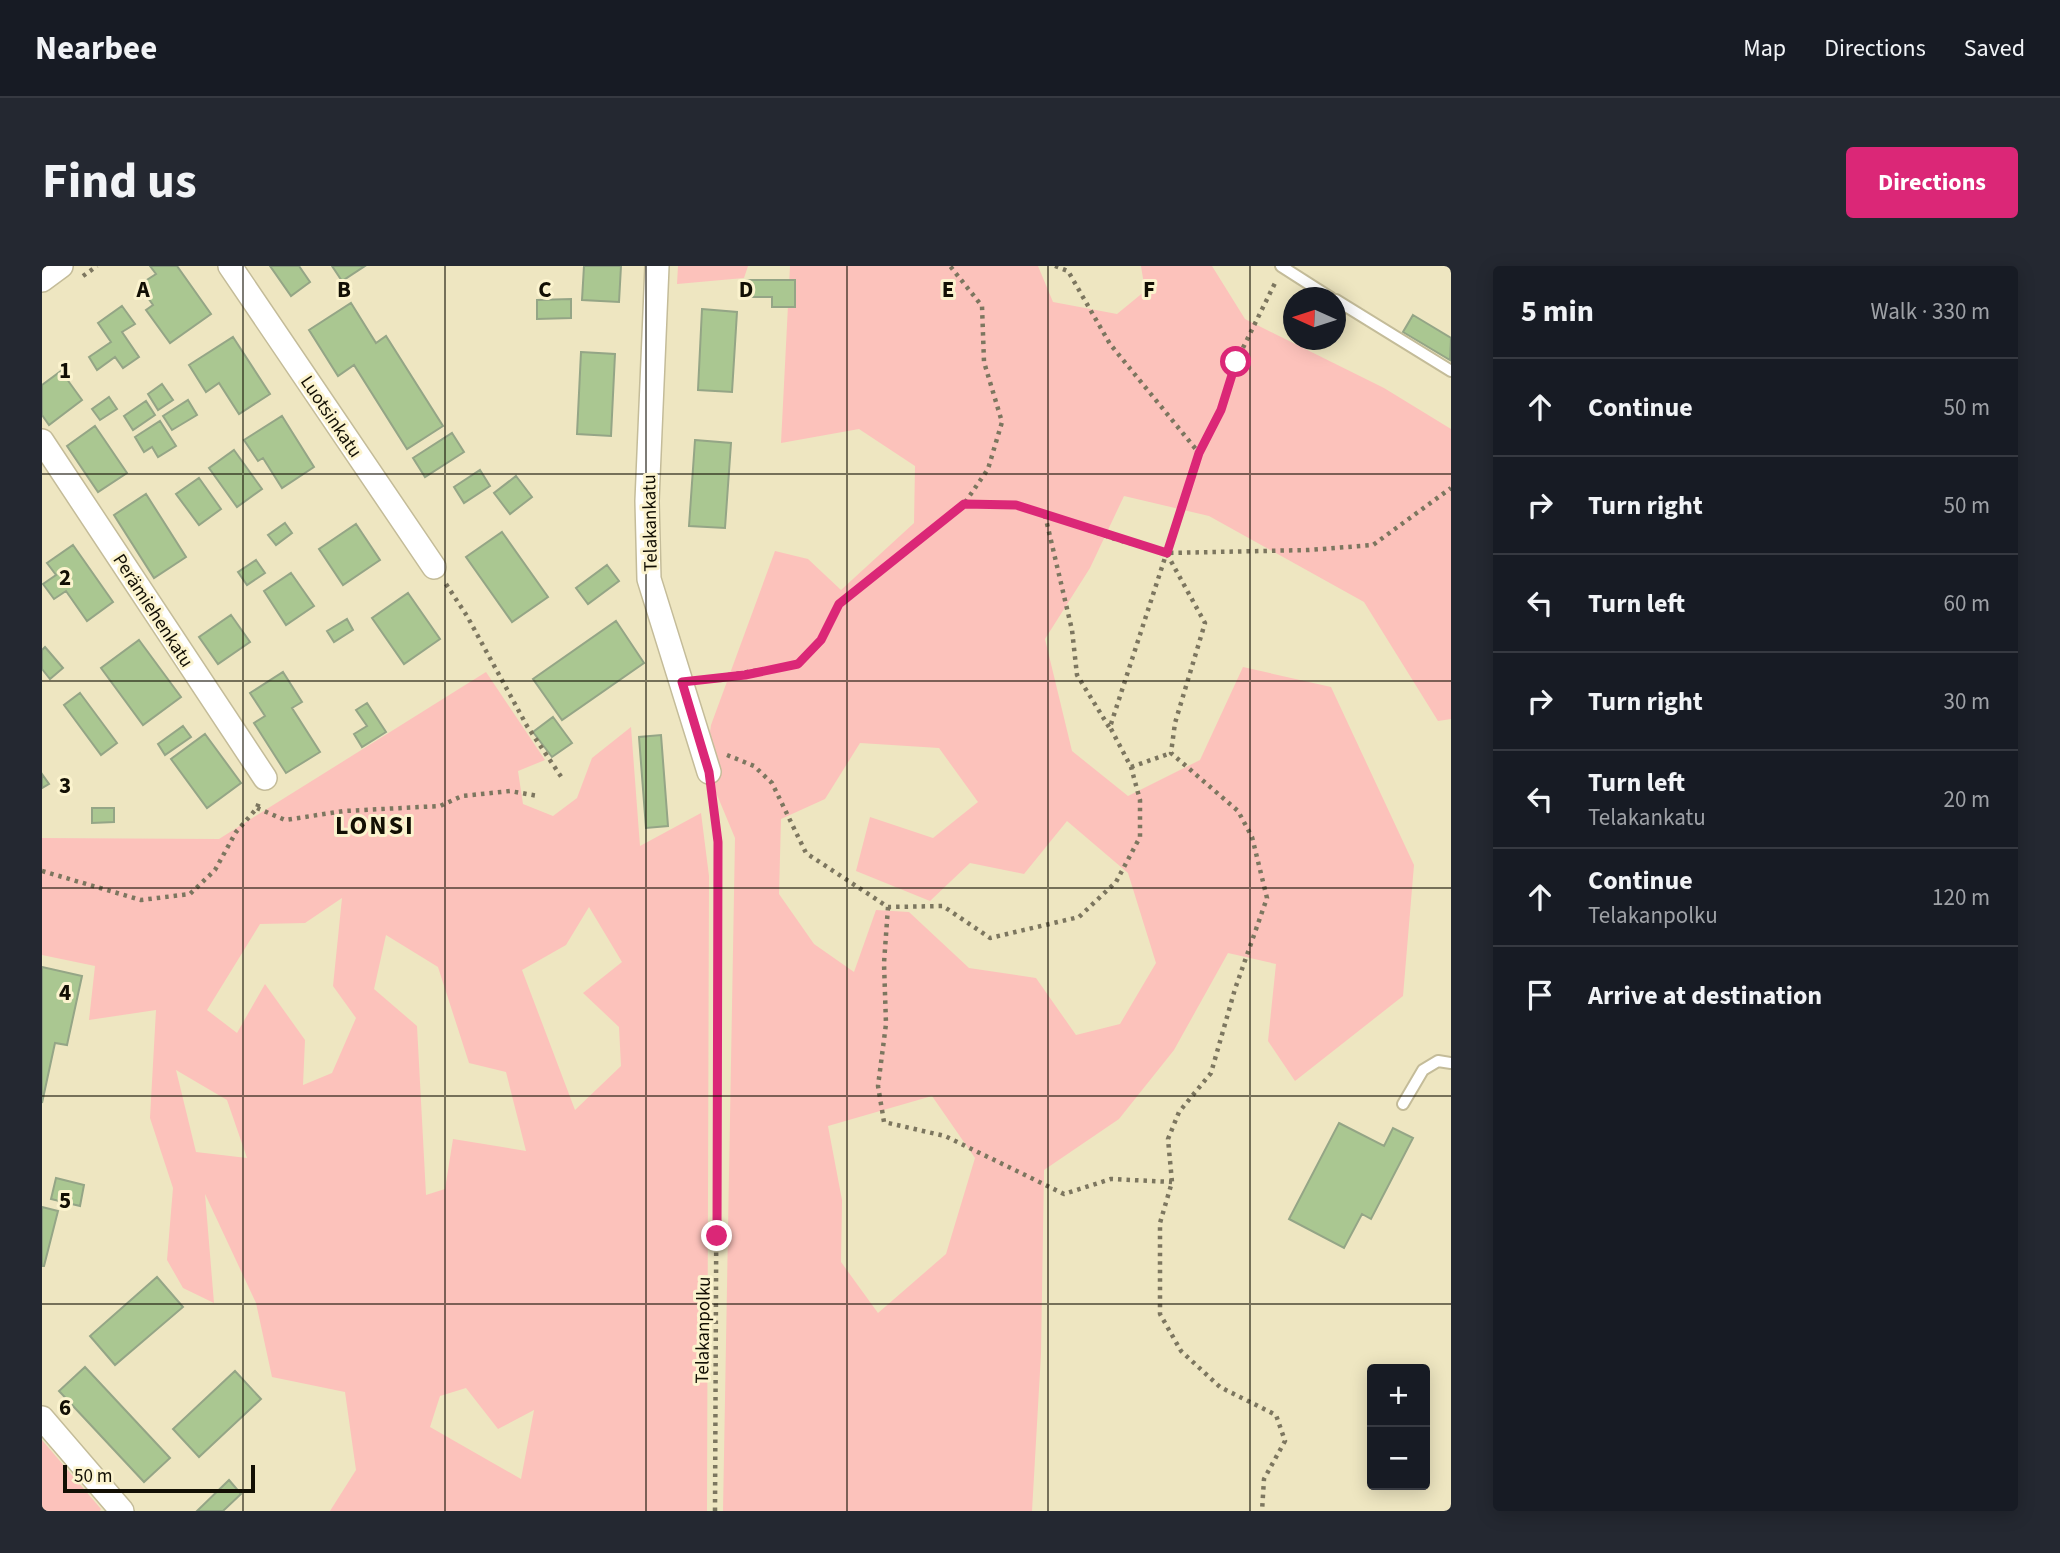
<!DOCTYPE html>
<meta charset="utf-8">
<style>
body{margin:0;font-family:"Source Sans 3",sans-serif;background:#242831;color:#f1f3f6}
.controls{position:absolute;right:21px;bottom:21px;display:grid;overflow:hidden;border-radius:7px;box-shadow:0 4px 18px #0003}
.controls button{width:63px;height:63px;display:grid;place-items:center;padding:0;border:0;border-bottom:2px solid #363941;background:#171b24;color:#f1f3f6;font:35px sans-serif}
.compass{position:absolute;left:1241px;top:21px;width:63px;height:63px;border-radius:50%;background:#171b24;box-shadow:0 4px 18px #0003;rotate:273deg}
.scale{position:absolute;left:21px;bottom:18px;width:192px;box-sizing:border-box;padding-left:7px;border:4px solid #120f04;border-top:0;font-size:19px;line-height:24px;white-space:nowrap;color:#120f04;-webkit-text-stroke:5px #fbf3ce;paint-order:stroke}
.stop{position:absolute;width:21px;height:21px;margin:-16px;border:5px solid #db2777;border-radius:50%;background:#fff}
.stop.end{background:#db2777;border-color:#fff;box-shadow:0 2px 7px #0008}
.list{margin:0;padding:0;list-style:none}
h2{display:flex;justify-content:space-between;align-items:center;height:91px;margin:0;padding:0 28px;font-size:30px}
h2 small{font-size:23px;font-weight:400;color:#9ea1a6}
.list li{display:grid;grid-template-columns:46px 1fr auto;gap:21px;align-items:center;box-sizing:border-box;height:98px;padding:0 28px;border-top:2px solid #363941}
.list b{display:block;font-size:26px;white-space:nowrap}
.list p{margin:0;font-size:23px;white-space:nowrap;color:#9ea1a6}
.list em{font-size:23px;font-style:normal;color:#9ea1a6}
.icon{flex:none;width:38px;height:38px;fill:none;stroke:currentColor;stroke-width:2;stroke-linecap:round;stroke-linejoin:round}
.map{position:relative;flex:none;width:1409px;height:1245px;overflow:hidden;border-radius:7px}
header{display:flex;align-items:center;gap:42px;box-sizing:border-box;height:98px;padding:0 35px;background:#171b24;border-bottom:2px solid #363941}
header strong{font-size:33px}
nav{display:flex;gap:38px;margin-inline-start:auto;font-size:24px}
.intro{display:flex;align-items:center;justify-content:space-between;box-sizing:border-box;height:168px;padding:0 42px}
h1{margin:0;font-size:49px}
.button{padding:18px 32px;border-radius:7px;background:#db2777;color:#fff;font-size:24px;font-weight:700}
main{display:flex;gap:42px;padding:0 42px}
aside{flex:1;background:#171b24;border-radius:7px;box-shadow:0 4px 18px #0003}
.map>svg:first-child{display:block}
.green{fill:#fcc2bb;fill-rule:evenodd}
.building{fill:#aac791;stroke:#94a586;stroke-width:2}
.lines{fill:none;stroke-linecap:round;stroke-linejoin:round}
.lane-casing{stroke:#c4bc99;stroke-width:14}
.street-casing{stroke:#c4bc99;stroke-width:26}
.path{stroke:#7c765f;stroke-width:4.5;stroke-dasharray:3.5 5;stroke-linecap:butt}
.lane{stroke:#fff;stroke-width:10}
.street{stroke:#fff;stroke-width:23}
.route{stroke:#db2777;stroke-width:9}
.grid{fill:none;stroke:#120f04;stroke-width:2;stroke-opacity:0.55}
.labels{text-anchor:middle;stroke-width:6;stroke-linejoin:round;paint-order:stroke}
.street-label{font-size:19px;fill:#120f04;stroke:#fbf3ce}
.district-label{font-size:26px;font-weight:bold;letter-spacing:2px;fill:#120f04;stroke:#fbf3ce}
.grid-label{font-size:23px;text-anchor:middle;font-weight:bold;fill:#120f04;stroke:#fbf3ce;stroke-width:6;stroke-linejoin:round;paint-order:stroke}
</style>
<header>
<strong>Nearbee</strong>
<nav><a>Map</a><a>Directions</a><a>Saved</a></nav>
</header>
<div class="intro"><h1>Find us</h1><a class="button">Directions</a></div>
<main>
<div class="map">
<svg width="1409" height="1245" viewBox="0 0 1409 1245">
<rect width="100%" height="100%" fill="#eee6c1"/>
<path class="green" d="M636,0H706L702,12L635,18Z
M748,0H996L1011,36L1075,48L1103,25L1099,0H1170L1203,53L1342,122L1409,163V453L1396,455L1322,336L1167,250L1082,230L1048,302L1003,373L1030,485L1086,530L1158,494L1201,401L1289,421L1372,599L1361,730L1253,815L1226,775L1234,698L1186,687L1132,784L1077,853L1002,904L999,1088L990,1245H681L693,572L663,500L669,459L733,285L766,293L799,324L872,257L873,200L817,163L739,177ZM818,477L897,482L936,536L891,572L828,551L814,605L888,635L928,597L982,608L1025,555L1086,607L1114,697L1078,758L1034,769L994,712L927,702L867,646L834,644L812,706L772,678L737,628L739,553L783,533ZM890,830L933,892L904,988L836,1047L799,996L800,934L786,860Z
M444,406L503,494L476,505L481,538L511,550L535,532L550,492L589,461L598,580L659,547L667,610L665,1245H288L314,1204L303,1126L230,1111L214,1037L163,928L172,1037L141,1022L125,994L131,922L108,852L114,744L47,754L53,700L0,689V572L177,573ZM300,632L291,720L314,752L290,807L261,819L263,774L223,718L195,767L165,744L218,658L263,657ZM547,641L580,696L541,727L577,761L579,800L533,844L480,704L524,679ZM344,669L396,701L427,797L464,806L484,885L411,873L403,923L384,929L375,760L332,723ZM134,804L185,834L205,892L154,886ZM424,1122L456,1163L492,1144L479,1213L388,1161L398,1130Z
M0,1174L59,1243L58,1245H0Z"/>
<path class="building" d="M108,0H135L169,48L128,77L104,44L111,39L97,19L114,8Z
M228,0H257L268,16L249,30Z
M290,0H323L300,15Z
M542,0H579L577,36L540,34Z
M702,14H753V41H730V31H702Z
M529,33V52L495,53V34Z
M309,37L334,77L344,70L401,160L365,183L312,99L296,110L267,64Z
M80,40L93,58L80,66L97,91L81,102L73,91L55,104L47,91L69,76L56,57Z
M660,43L695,46L690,126L656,124Z
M1371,49L1409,72L1408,94L1361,66Z
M191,71L228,128L197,148L177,117L164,126L147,99Z
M539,86L573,88L569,170L535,168Z
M19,105L40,134L7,159L0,149V119Z
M120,118L131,134L116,144L106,128Z
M67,131L75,143L58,154L50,143Z
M146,134L155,149L130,164L121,150Z
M104,135L113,149L91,164L82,150Z
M240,150L272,201L240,222L221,192L216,195L202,174Z
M118,155L134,180L116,191L110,181L102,186L93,171Z
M53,160L85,207L56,226L25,180Z
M410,167L422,186L383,211L371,192Z
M653,174L689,177L683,262L647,260Z
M192,184L220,223L195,241L167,202Z
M438,204L448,220L422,237L412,221Z
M474,210L490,231L468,248L452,227Z
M157,212L179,243L157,259L134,228Z
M104,228L144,291L112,312L72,249Z
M243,257L250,267L234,279L226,269Z
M314,258L338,294L301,319L277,283Z
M460,266L506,331L470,356L424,291Z
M31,279L71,336L45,355L24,325L12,333L1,318L14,309L5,297Z
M214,294L223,307L205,319L196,306Z
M565,299L577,315L546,338L534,322Z
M249,307L272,340L244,359L222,325Z
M366,327L398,373L362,398L330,352Z
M189,349L208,376L176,398L157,371Z
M305,353L311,364L292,376L285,365Z
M574,355L602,397L520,454L491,413Z
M97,374L139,431L101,459L59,402Z
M3,381L21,402L8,413L0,403V384Z
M241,406L260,436L250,442L278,486L244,507L212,457L223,450L208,427Z
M38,427L75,477L59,489L22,439Z
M325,437L344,466L320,481L312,468L325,460L314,444Z
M511,451L530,477L510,491L491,466Z
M141,460L149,471L123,489L116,478Z
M163,468L199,517L165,542L129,493Z
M619,469L626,560L604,562L597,471Z
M0,508L7,518L0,522Z
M50,542H72V556L50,557Z
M0,701L40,710L25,779L13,777L0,837Z
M1297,857L1342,880L1351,862L1371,872L1329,953L1320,948L1302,982L1247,953Z
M14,912L42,919L38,940L9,933Z
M0,941L16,945L2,1000H0Z
M115,1011L141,1041L73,1099L48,1070Z
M43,1101L128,1192L102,1216L17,1125Z
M193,1105L219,1133L157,1191L131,1163Z
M187,1214L199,1228L181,1245H155Z"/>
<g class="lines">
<g class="lane-casing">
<path id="lane" d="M1239,0L1289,32
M1294,34L1409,105
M1361,838L1381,804L1396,795L1409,797"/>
</g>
<g class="street-casing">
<path id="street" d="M188,0L392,301
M615,0L605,235L607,313L667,506
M0,14L19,0
M0,175L223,512
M0,1152L80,1245"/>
</g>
<path class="path" d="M1013,0L1026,5L1068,78L1157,187
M41,10L55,0
M923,238L974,239L1076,274L1125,287L1267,284L1331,279L1409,222
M1003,249L1030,364L1035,409L1067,461
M1125,288L1163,357L1133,457L1129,487L1196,545L1210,571L1225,632L1193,723L1169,807L1137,846L1126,873L1130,916L1118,957V1048L1139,1085L1178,1121L1234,1149L1243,1175L1222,1213L1220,1245
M404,318L425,350L485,460L520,512
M661,413L756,398L779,374L797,339L922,238L946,203L960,156L942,96L940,40L908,0
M685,489L712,500L730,517L764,587L846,641L901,640L948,672L1037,651L1074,616L1098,571V534L1089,501L1068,461L1157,187L1179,144L1194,96L1234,15
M1089,501L1129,487
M669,528L676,576L673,1245
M215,542L243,554L302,545L398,540L420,530L468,525L496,530
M0,605L99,634L148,628L173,604L194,566L215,542L218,533
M846,641L842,697L844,758L836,820L842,856L903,870L1022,928L1069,913L1130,916"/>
<use href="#lane" class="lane"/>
<use href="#street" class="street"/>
</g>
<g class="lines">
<path class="route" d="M675,970L676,576L667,506L640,416L703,409L756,398L779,374L797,338L922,238L974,239L1125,287L1157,187L1179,144L1194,96"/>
</g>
<path class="grid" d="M201,0V1245M403,0V1245M604,0V1245M805,0V1245M1006,0V1245M1208,0V1245M0,208H1409M0,415H1409M0,622H1409M0,830H1409M0,1038H1409"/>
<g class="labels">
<g class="street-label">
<text transform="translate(290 150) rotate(56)" y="7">Luotsinkatu</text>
<text transform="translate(607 257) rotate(-91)" y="7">Telakankatu</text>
<text transform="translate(112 344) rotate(57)" y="7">Perämiehenkatu</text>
<text transform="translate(660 1064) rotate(-89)" y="7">Telakanpolku</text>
</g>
<g class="district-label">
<text x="333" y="568">LONSI</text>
</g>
</g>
<g class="grid-label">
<text x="101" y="31">A</text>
<text x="302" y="31">B</text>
<text x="503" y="31">C</text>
<text x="704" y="31">D</text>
<text x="906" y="31">E</text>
<text x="1107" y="31">F</text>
<text x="23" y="112">1</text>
<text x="23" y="319">2</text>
<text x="23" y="527">3</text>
<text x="23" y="734">4</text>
<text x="23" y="942">5</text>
<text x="23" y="1149">6</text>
</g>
</svg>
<div class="controls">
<button>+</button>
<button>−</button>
</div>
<svg class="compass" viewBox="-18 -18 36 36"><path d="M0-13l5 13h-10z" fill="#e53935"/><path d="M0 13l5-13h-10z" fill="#9ea1a6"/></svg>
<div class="scale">50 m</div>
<div class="stop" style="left:1194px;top:96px"></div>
<div class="stop end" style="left:675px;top:970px"></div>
</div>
<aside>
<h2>5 min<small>Walk · 330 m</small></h2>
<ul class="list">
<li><svg class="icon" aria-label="ahead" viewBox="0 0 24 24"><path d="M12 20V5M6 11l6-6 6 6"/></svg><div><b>Continue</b></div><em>50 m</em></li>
<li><svg class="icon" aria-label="right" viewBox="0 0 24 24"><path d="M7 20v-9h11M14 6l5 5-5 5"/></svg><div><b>Turn right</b></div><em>50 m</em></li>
<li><svg class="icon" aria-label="left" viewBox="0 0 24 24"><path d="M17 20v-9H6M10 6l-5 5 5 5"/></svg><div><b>Turn left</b></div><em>60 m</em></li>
<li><svg class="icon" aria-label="right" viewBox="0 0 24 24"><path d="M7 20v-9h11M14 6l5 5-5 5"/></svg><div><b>Turn right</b></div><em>30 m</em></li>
<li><svg class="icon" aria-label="left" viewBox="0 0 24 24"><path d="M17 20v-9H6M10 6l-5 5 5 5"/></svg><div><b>Turn left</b><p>Telakankatu</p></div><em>20 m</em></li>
<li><svg class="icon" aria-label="ahead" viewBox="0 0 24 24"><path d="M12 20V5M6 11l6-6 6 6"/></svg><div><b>Continue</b><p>Telakanpolku</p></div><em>120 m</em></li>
<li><svg class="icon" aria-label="arrive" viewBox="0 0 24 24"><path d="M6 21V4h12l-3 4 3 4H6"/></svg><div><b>Arrive at destination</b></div></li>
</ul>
</aside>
</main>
